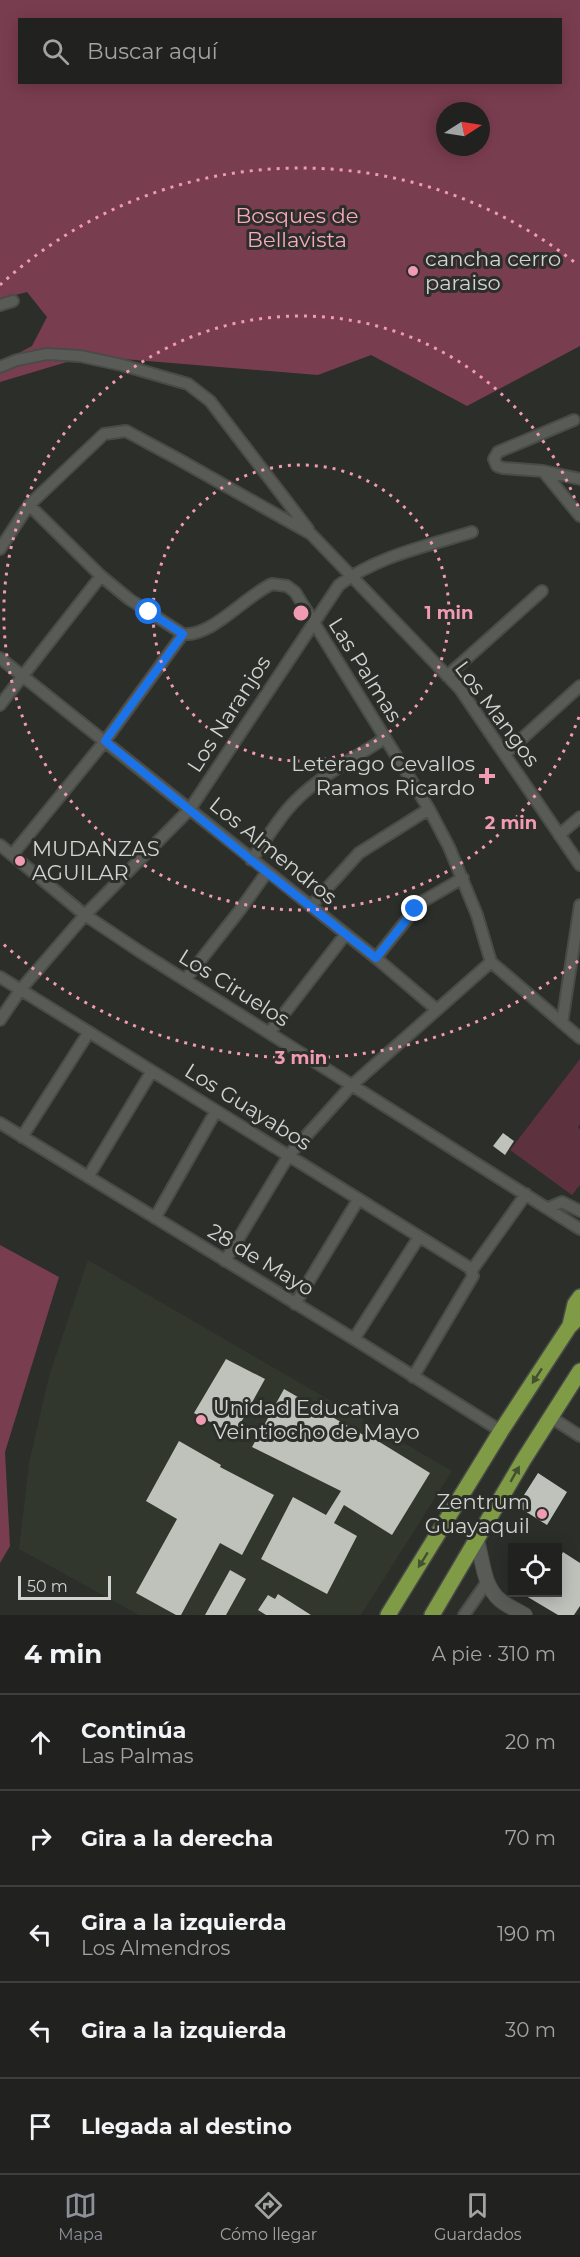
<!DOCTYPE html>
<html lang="es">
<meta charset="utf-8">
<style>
body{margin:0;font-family:Montserrat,sans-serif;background:#292a28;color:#f1f3f6}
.controls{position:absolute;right:18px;bottom:18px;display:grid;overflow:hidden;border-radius:0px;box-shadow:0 3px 15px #0003}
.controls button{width:54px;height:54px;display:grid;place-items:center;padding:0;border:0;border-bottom:2px solid #3e3f3d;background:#21221f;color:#f1f3f6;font:30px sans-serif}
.compass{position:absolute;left:436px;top:102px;width:54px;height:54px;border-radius:50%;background:#21221f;box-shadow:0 3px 15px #0003;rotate:78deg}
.scale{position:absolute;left:18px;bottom:15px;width:93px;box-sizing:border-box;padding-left:6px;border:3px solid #d2d3d0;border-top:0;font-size:16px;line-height:21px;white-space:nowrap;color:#d2d3d0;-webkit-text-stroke:4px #2c2e29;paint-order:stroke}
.stop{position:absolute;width:18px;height:18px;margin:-14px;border:4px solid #1a73e8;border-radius:50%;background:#fff}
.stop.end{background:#1a73e8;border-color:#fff;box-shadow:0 2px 6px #0008}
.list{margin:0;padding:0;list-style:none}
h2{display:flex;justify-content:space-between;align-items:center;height:78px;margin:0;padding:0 24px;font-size:26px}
h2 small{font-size:20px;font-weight:400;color:#a2a4a4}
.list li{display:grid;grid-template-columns:39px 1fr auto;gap:18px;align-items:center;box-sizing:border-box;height:96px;padding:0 24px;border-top:2px solid #3e3f3d}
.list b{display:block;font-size:22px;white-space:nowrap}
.list p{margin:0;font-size:20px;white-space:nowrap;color:#a2a4a4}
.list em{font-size:20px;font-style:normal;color:#a2a4a4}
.icon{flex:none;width:33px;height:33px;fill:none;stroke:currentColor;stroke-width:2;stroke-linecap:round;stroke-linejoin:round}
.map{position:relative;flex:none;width:580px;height:1615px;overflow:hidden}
.search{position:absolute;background:#21221f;box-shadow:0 3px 15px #0003;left:18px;right:18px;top:18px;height:66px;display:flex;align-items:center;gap:15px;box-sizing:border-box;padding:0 21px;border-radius:0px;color:#a2a4a4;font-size:22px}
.sheet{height:558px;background:#21221f}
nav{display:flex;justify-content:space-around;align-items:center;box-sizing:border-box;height:84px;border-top:2px solid #3e3f3d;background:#21221f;font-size:16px;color:#a2a4a4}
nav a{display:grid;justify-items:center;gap:3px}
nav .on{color:#8c9099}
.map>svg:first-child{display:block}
.built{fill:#32372d}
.green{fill:#5e313f}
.forest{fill:#793d50;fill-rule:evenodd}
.building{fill:#bfc1bb}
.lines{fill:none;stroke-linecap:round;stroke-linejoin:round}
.minor-casing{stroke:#494b47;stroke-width:14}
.tertiary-casing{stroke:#494b47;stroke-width:16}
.primary-casing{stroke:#494b47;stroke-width:18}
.minor{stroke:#595b56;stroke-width:10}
.tertiary{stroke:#595b56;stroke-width:14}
.primary{stroke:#7f9b46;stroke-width:15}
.oneway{fill:#454f32}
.route{stroke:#1a73e8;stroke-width:8}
.ring{fill:none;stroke:#f19ab3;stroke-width:3;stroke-dasharray:3 6}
.poi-dot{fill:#f19ab3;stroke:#2c2e29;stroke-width:2}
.labels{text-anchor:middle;stroke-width:6;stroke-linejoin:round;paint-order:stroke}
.park-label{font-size:21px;fill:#f6a9be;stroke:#2c2e29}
.poi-label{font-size:21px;fill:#d2d3d0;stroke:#2c2e29;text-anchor:start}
.street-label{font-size:21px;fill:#d2d3d0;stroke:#2c2e29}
.centre{fill:#f19ab3;stroke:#2c2e29;stroke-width:3}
.ring-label{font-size:18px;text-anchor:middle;font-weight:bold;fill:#f19ab3;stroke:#2c2e29;stroke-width:6;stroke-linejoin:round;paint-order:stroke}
</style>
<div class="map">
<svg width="580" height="1615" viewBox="0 0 580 1615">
<rect width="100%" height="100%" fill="#2c2e29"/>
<path class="built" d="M88,1260L452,1471L361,1615H139L19,1549L29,1463L49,1376Z"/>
<path class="green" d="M580,1059V1124L578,1128L580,1129V1185L572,1195L510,1150Z"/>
<path class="forest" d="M0,0H580V346L467,406L371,355L318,375L87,356L0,382V363L32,346L47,317L27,292L0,299ZM20,20H560V82H20ZM445,111H481V147H445Z
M0,1245L59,1277L5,1452L10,1546L0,1563Z"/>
<path class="building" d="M503,1133L514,1141L505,1155L493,1146Z
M226,1359L265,1379L234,1435L194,1413Z
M284,1389L372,1440L373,1438L430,1473L392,1535L344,1505L334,1523L357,1536L327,1594L261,1559L293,1497L326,1515L341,1491L252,1447Z
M179,1441L221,1465L220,1467L274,1495L242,1555L220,1543L181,1615H176L136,1593L177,1519L146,1501Z
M538,1473L567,1492L547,1525L517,1506Z
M558,1551L562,1554L563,1552L580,1563V1606L574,1615H558L521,1593H558Z
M230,1570L246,1579L226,1615H205Z
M278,1594L311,1615H266L258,1610L268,1595L275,1599Z"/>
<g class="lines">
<g class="minor-casing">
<path id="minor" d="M0,305L13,301
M0,367L17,360L47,354L80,356L122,365L188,384L210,401L308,529
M574,420L498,452L494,459L497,466L503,468L543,471L580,479
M543,471L580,516
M29,505L101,576L129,599L183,634C212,637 245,596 272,584L287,586L295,592L429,809L449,847L477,915L491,962L580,1038
M0,549L29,505L104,434L126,431L178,459L311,534L460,689L580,865
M0,658L376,958L436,1009
M447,676L542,591
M0,705L101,576
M505,754L580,686
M559,835L580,817
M0,845L85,915L139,951L580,1229
M12,855L105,741L183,634
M251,860C263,844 274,826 287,810C313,779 352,760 385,738
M311,906L359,853L429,809
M376,958L420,903L463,878
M0,977L470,1268L473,1276L413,1377
M185,980L240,910L267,872
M0,1020L21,989L85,915L190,809L339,585C377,556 427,546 472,532
M562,1023L580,905
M269,1033L345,935
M0,1123L354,1339L501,1431
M22,1137L89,1032
M88,1177L152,1071
M548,1208L562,1202L580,1211
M155,1218L216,1111
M225,1261L289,1155L352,1085L491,962
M472,1270L526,1194
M295,1304L358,1200
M354,1339L419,1237
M552,1418L580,1436
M464,1615L487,1582"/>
</g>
<g class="tertiary-casing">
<path id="tertiary" d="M477,1541C483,1560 483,1586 500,1600C507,1606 517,1610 525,1615"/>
</g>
<g class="primary-casing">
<path id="primary" d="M570,1325L575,1304L580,1297
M388,1615L501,1431L569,1327L580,1316
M432,1615L524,1459L580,1371"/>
</g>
<use href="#minor" class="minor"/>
<use href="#tertiary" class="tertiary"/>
<use href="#primary" class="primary"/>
</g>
<defs><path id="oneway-solid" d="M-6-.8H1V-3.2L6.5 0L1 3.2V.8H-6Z" transform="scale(1.5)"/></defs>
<g class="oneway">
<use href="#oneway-solid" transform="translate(537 1376) rotate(123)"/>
<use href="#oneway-solid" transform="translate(515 1474) rotate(-60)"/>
<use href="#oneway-solid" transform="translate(423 1560) rotate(122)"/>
</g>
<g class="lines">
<path class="route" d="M149,612L183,634L105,741L251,860L376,958L415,909"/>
</g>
<g class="ring">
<circle cx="301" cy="613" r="148"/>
<path d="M579 717A297 297 0 1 1 579 509"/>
<path d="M578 961A445 445 0 0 1 0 941M0 285A445 445 0 0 1 578 265"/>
</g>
<g class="poi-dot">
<circle cx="413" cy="271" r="6"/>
<path d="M484 767h6v6h6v6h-6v6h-6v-6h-6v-6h6z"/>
<circle cx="20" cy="861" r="6"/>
<circle cx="201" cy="1420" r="6"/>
<circle cx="542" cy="1514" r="6"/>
</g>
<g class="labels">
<g class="park-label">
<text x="297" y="223">Bosques de<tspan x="297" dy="24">Bellavista</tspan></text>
</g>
<g class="poi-label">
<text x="425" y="266">cancha cerro<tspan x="425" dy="24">paraiso</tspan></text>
<text x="475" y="771" text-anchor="end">Leterago Cevallos<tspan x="475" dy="24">Ramos Ricardo</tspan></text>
<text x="32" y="856">MUDANZAS<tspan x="32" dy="24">AGUILAR</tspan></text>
<text x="213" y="1415">Unidad Educativa<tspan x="213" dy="24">Veintiocho de Mayo</tspan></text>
<text x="530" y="1509" text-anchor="end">Zentrum<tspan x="530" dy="24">Guayaquil</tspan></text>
</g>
<g class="street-label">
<text transform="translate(365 670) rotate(58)" y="7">Las Palmas</text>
<text transform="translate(229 714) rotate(-57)" y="7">Los Naranjos</text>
<text transform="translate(497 714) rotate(53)" y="7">Los Mangos</text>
<text transform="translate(273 851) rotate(39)" y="7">Los Almendros</text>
<text transform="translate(234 988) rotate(32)" y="7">Los Ciruelos</text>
<text transform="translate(248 1107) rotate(32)" y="7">Los Guayabos</text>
<text transform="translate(261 1260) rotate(31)" y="7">28 de Mayo</text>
</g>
</g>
<circle cx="301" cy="613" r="9" class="centre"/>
<g class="ring-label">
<text x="449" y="619">1 min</text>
<text x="511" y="829">2 min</text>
<text x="301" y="1064">3 min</text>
</g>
</svg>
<div class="controls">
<button><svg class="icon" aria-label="locate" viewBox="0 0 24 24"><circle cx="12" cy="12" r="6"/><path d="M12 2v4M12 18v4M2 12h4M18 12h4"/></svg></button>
</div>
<svg class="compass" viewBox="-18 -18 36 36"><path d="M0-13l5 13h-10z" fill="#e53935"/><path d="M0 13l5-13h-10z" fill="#a2a4a4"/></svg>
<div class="scale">50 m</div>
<div class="stop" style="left:149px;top:612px"></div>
<div class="stop end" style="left:415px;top:909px"></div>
<div class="search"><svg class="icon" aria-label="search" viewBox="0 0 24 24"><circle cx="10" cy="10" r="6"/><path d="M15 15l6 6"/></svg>Buscar aquí</div>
</div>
<section class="sheet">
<h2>4 min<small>A pie · 310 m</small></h2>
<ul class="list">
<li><svg class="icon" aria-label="ahead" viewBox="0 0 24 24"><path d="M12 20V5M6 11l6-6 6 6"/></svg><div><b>Continúa</b><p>Las Palmas</p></div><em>20 m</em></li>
<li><svg class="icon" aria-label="right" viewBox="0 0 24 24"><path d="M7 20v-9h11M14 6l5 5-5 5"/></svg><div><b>Gira a la derecha</b></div><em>70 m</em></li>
<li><svg class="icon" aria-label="left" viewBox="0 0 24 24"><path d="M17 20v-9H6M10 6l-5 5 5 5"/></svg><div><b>Gira a la izquierda</b><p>Los Almendros</p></div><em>190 m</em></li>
<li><svg class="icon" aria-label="left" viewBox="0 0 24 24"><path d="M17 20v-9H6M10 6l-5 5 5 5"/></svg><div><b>Gira a la izquierda</b></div><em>30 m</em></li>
<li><svg class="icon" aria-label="arrive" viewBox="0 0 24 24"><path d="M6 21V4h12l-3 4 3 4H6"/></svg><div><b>Llegada al destino</b></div></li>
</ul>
</section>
<nav>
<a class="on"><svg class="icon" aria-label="map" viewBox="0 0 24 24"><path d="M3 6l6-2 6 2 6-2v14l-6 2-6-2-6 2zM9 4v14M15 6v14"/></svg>Mapa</a>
<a><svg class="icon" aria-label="directions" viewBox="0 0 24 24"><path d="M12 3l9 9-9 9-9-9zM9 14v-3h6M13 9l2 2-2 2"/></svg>Cómo llegar</a>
<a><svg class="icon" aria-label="saved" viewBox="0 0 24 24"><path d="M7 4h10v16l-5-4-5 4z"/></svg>Guardados</a>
</nav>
